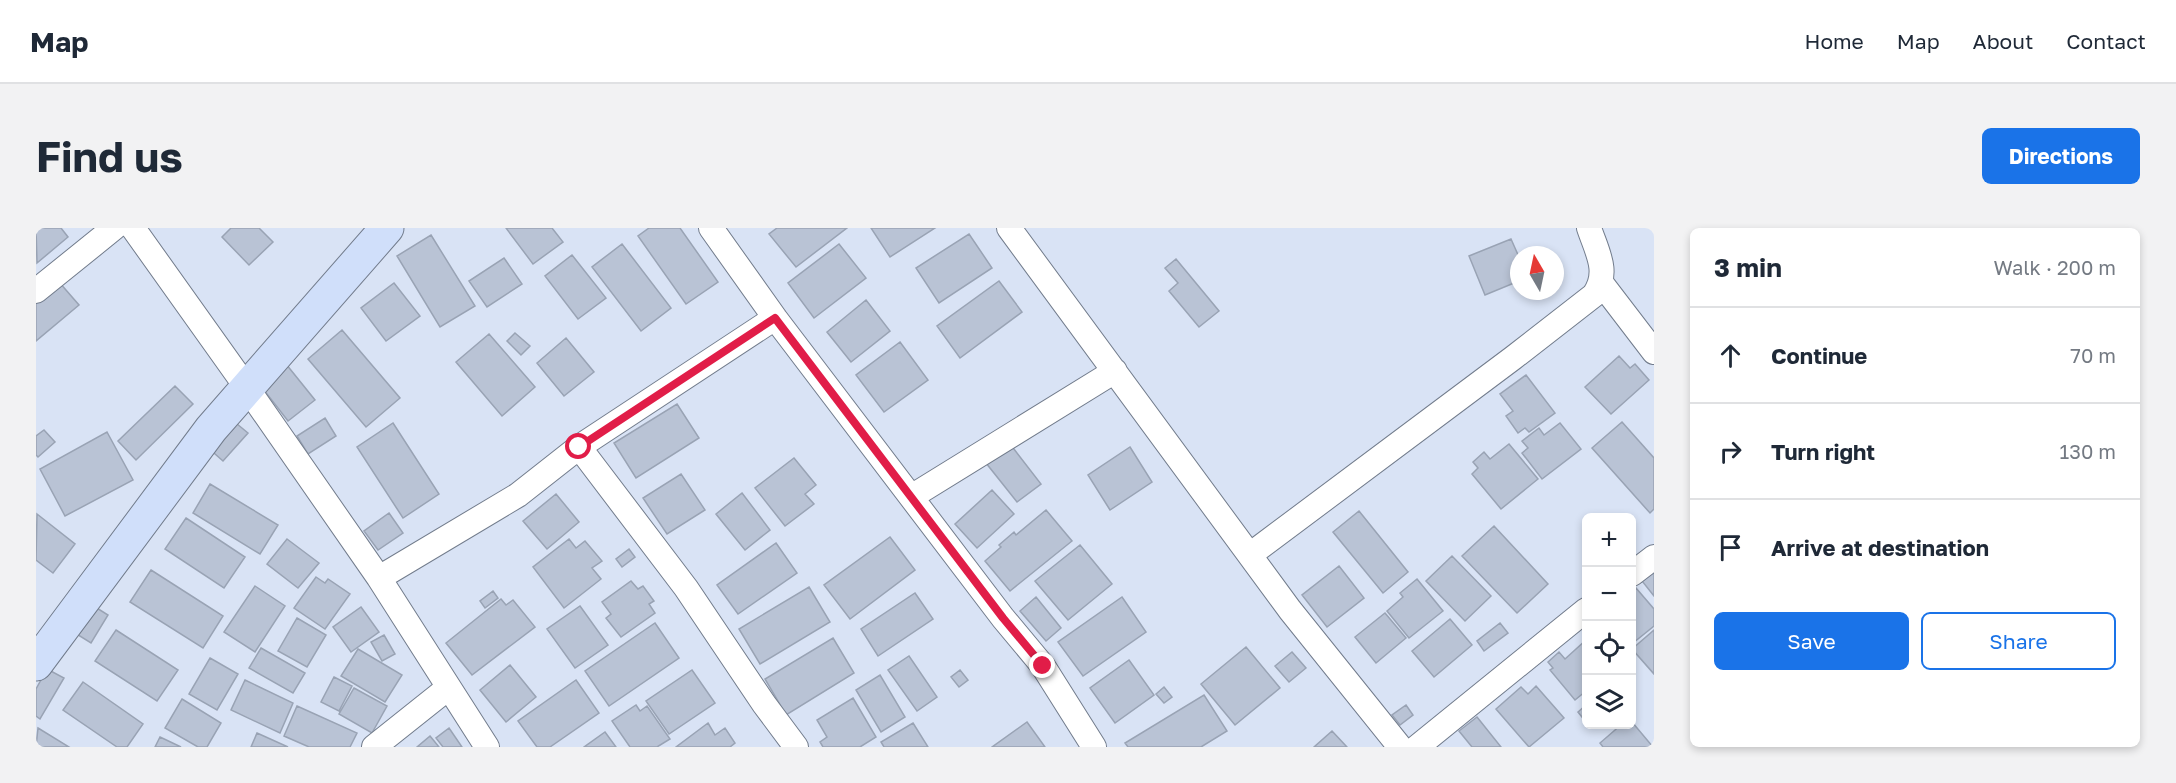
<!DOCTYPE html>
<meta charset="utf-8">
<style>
body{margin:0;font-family:"Golos Text",sans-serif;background:#f2f2f3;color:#1f2937}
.controls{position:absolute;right:18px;bottom:18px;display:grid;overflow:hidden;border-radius:9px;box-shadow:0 3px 9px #0003}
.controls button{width:54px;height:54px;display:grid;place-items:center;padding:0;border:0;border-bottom:2px solid #e0e1e3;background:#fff;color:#1f2937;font:30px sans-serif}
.compass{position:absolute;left:1474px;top:18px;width:54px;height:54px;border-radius:50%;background:#fff;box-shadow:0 3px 9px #0003;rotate:351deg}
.stop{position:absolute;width:18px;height:18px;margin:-14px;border:4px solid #e11d48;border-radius:50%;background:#fff}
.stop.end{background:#e11d48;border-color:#fff;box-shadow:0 2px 6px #0008}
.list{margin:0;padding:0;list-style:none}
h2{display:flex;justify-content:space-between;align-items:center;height:78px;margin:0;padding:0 24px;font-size:26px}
h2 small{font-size:20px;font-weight:400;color:#747a83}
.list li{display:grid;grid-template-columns:39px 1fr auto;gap:18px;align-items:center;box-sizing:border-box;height:96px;padding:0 24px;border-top:2px solid #e0e1e3}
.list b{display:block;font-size:22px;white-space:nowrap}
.list em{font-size:20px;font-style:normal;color:#747a83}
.actions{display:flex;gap:12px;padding:18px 24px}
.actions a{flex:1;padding:14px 0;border:2px solid #1a73e8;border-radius:9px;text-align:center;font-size:21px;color:#1a73e8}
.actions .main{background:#1a73e8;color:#fff}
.icon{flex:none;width:33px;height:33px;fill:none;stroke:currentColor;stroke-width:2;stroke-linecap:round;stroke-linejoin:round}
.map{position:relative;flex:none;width:1618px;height:519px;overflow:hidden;border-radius:9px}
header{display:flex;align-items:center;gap:36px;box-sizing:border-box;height:84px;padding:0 30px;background:#fff;border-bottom:2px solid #e0e1e3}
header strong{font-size:28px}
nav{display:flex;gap:33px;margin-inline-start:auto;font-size:21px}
.intro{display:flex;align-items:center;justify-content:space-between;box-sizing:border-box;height:144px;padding:0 36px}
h1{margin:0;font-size:42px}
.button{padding:15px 27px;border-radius:9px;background:#1a73e8;color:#fff;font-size:21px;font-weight:700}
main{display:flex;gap:36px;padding:0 36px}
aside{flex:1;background:#fff;border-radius:9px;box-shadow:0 3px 9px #0003}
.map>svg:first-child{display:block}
.building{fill:#b9c3d5;stroke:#99a3b4;stroke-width:1.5}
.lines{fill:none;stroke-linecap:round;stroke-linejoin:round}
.street-casing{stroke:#727c8c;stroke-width:26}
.secondary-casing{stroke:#727c8c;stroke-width:35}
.street{stroke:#fff;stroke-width:24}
.secondary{stroke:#d0dffa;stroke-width:33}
.route{stroke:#e11d48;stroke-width:8}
</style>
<header>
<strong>Map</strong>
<nav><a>Home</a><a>Map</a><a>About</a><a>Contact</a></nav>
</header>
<div class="intro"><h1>Find us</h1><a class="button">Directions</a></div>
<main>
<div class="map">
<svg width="1618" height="519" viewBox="0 0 1618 519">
<rect width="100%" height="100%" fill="#d9e3f5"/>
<path class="building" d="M0,0H25L32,9L1,35Z
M195,0H223L237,14L213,37L186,9Z
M470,0H516L527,14L497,36Z
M613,0H644L682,54L650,76L602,8Z
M741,0H811L760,39L733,6Z
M835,0H899L854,29Z
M933,6L956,40L903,75L880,40Z
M395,7L439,78L404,99L361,28Z
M1475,11L1483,29V53L1449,67L1433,28Z
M586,16L635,80L605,103L556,39Z
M803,16L830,50L778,90L752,55Z
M536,27L570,70L542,91L509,48Z
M468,30L486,56L451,79L433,53Z
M1140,31L1183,83L1163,99L1133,63L1142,55L1129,40Z
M963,53L986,84L924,130L901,98Z
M23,54L43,77L0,113V72Z
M358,55L384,88L350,113L325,80Z
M830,72L854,103L815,134L791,104Z
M306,102L364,170L330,199L272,131Z
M479,105L494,118L485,127L471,113Z
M453,106L499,159L466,188L420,134Z
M530,110L558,144L528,168L501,135Z
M864,114L892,152L848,184L820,147Z
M1583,128L1594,140L1599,136L1613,152L1575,186L1549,159Z
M250,136L279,172L252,193L224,157Z
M1490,147L1519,185L1493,204L1489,200L1482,205L1470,188L1477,183L1464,166Z
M139,158L157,176L100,232L82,213Z
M641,176L663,210L600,250L578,215Z
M289,190L300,208L272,226L261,208Z
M195,191L212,205L187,233L170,218Z
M1586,194L1618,230V281L1614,285L1556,220Z
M357,195L403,266L367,290L321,219Z
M1524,195L1545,221L1506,251L1486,225L1492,220L1486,213L1503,200L1508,207Z
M8,202L19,214L2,229L0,227V208Z
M71,204L97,252L29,288L4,241Z
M974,216L1005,256L981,274L950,235Z
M1473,216L1502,251L1465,281L1436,246L1442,240L1437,234L1448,224L1454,231Z
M1094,219L1116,254L1074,282L1052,247Z
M758,230L780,257L769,266L778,276L749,298L719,260Z
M645,246L669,282L631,306L607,270Z
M174,256L242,297L224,326L157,285Z
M956,262L978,286L941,320L919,296Z
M706,265L734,302L709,322L680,286Z
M520,266L543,294L511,321L487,293Z
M1010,282L1036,313L974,363L949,333L965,319L963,317L978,304L980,307Z
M1323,283L1372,344L1347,365L1297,304Z
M353,285L367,305L342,322L328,303Z
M1,286L39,316L17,345L0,332Z
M150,290L209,329L188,360L129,321Z
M1458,298L1512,356L1481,385L1426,328Z
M854,309L879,342L814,391L788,357Z
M251,311L283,335L262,360L231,336Z
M533,311L540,320L549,313L566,333L556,340L565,351L528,380L497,339Z
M740,315L761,345L702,386L681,357Z
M1044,317L1076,356L1032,392L999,353Z
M593,321L599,329L586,339L580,331Z
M1416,328L1455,368L1429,393L1390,353Z
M1303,338L1328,370L1291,399L1266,367Z
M115,342L187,388L167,420L94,374Z
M1618,344V368L1606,353Z
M280,349L289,355L292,351L314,366L289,401L258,380Z
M1381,351L1407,383L1373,410L1351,383L1367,369L1364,365Z
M595,353L602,361L607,358L618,373L613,376L619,385L585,409L570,390L575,386L566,374Z
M219,358L249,378L219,424L188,404Z
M773,359L794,394L724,436L703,401Z
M1600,360L1618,381V398L1597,415L1596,364Z
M457,363L462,370L449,380L444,373Z
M879,365L897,391L842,428L825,401Z
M1000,369L1025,400L1010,413L984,383Z
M1086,369L1110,404L1047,448L1022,414Z
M465,371L470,377L477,372L499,399L436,447L410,415Z
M56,377L72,387L55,415L39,405Z
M544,378L572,417L539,440L511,401Z
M325,379L343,404L315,424L297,399Z
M1349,385L1370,410L1340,435L1319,409Z
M261,390L290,407L271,439L242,423Z
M1414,391L1436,417L1398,449L1376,423Z
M619,395L643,430L573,478L549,443Z
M1464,395L1472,405L1448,423L1441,413Z
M80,402L142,442L121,473L59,433Z
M1618,402V446L1596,421Z
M348,407L359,426L346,433L335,414Z
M797,410L818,445L750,487L729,451Z
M1550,412V463L1539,472L1514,442L1517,440L1512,434L1523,424L1529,431Z
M1210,419L1244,460L1199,497L1165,456Z
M225,420L269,445L257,465L213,440Z
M322,421L366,447L349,474L305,448Z
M1256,424L1270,440L1253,454L1239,438Z
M873,428L901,469L881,483L852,442Z
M174,430L202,446L181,482L153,466Z
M1093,432L1118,467L1079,495L1054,460Z
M474,437L500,469L470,494L444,462Z
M11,441L28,450L4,491L0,488V461Z
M656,442L679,475L633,506L610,473Z
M924,442L932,452L923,459L915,449Z
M844,447L869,489L845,504L820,462Z
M298,449L316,458L303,483L285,474Z
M209,452L257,475L244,505L195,482Z
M540,452L563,485L514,519H501L482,493Z
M47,454L107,496L91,519H81L27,482Z
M1500,458L1528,490L1493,519L1460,481L1485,459L1492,466Z
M1128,459L1136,469L1128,475L1120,466Z
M318,460L351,478L336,505L303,486Z
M1168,467L1191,503L1165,519H1092L1089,515Z
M817,470L840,509L824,519H787L784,514L791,509L781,492Z
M146,471L185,495L171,519H162L129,500Z
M600,477L604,483L611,478L634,511L621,519H594L576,493Z
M1370,477L1377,487L1364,497L1356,487Z
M1550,477V494L1542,484Z
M261,478L321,505L314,519H273L248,508Z
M1441,489L1465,519H1436L1423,503Z
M991,494L1009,519H956Z
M1596,494L1617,519H1567L1564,515L1586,496H1596Z
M672,495L679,507L689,500L699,515L694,519H640Z
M877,495L892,519H848L845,514Z
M2,500L33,519H0Z
M413,500L426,519H407L400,510Z
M1296,503L1311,519H1278Z
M569,504L580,519H548Z
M221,505L252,519H215Z
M394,508L403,519H381Z
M124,509L145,519H119Z"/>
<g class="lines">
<g class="street-casing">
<path id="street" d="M97,0L211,160L343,350L451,519
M675,0L739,90L967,390L1007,438L1058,519
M973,0L1254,382L1364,519
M1566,56L1618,124
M0,63L78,0
M543,219L650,360L728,476L760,519
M875,269L1079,143
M1215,326L1477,130L1558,67C1574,44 1561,24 1553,0
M1596,346L1618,329
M343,350L482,267L543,219L739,90
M338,519L412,460
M1381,519L1550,382"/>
</g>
<g class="secondary-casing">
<path id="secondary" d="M0,436L175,201L351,0"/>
</g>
<use href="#street" class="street"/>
<use href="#secondary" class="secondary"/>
</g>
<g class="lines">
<path class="route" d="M543,219L739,90L967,390L1007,438"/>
</g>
</svg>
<div class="controls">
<button>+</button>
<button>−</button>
<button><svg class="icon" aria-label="locate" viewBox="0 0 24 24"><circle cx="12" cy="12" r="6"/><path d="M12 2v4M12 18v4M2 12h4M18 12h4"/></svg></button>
<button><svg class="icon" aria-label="layers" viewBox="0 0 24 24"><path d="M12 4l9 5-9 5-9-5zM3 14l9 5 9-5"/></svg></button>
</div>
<svg class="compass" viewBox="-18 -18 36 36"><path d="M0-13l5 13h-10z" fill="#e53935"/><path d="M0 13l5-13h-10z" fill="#747a83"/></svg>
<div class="stop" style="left:543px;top:219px"></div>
<div class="stop end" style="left:1007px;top:438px"></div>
</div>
<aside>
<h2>3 min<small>Walk · 200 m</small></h2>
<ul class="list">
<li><svg class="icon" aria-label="ahead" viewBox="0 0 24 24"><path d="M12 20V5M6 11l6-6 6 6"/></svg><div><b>Continue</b></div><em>70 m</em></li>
<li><svg class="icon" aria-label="right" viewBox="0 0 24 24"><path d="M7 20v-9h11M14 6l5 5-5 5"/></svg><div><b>Turn right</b></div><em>130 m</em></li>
<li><svg class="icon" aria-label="arrive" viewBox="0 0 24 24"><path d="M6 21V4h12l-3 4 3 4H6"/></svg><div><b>Arrive at destination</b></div></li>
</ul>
<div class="actions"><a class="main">Save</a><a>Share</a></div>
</aside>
</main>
